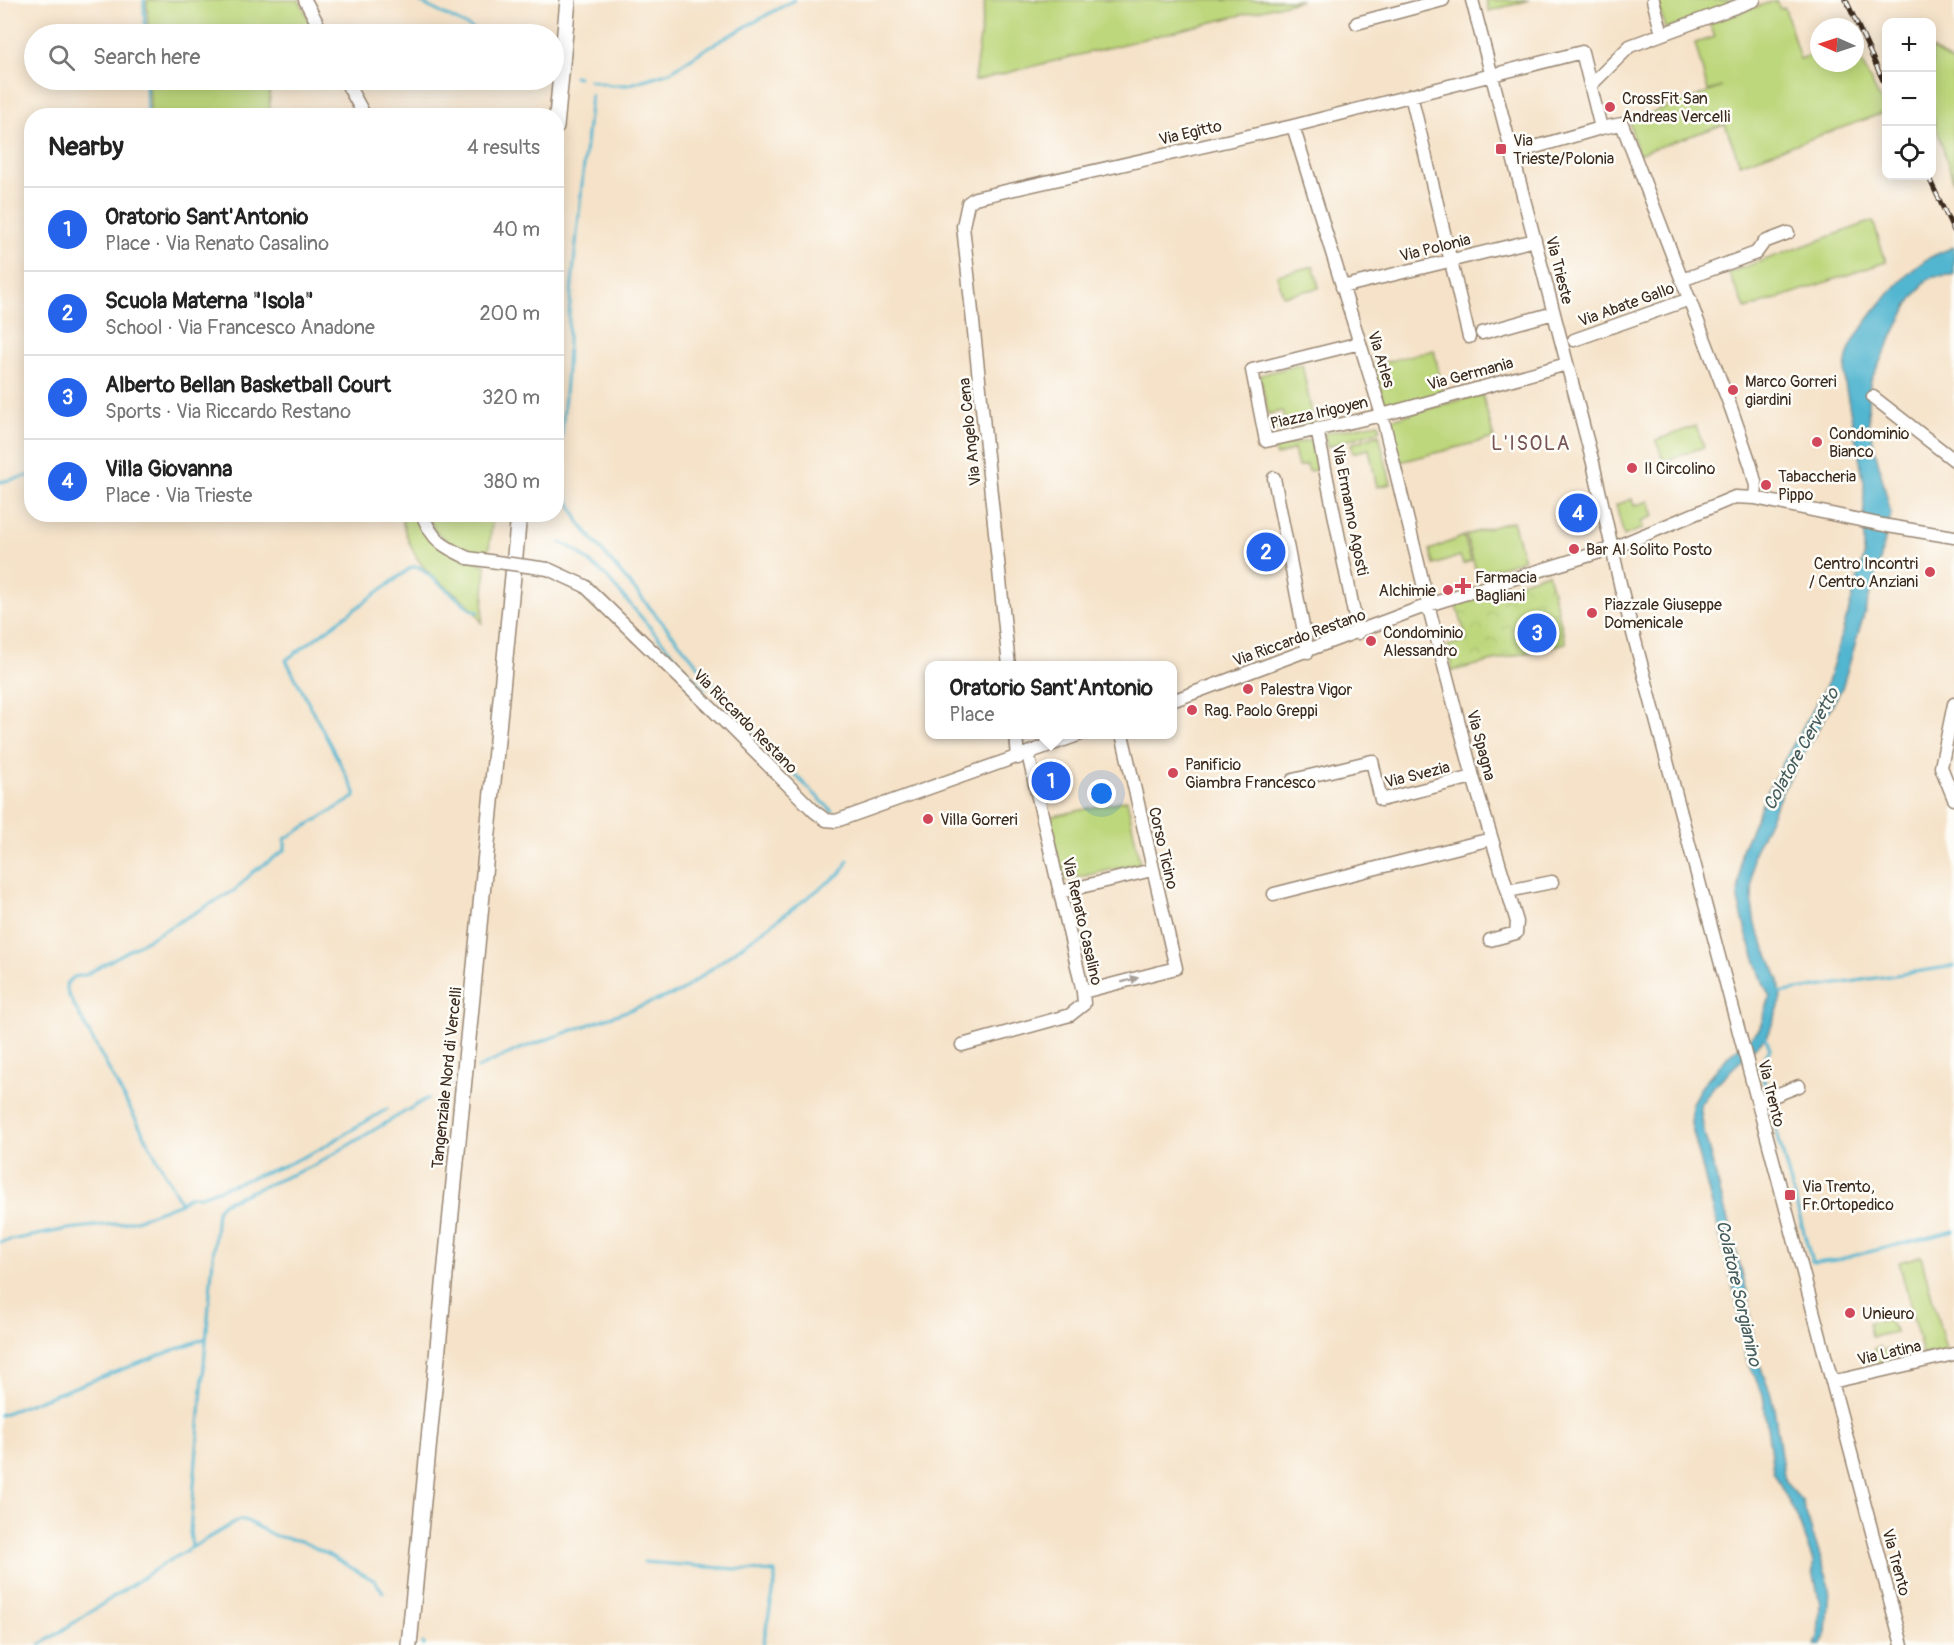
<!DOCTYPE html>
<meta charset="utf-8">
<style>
body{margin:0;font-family:Pangolin,sans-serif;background:#f2f2f2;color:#222}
.controls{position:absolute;right:18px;top:18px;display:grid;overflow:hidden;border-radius:12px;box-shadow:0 3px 15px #0003}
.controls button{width:54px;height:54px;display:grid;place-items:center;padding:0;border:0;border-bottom:2px solid #e0e0e0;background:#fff;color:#222;font:30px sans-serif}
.compass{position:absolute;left:1810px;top:18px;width:54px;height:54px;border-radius:50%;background:#fff;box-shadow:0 3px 15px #0003;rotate:273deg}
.you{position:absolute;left:1102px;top:794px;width:21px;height:21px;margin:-15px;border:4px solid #fff;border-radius:50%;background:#1a73e8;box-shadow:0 0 0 9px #1a73e833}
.badge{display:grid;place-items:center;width:39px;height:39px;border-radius:50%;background:#2563eb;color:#fff;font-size:20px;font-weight:700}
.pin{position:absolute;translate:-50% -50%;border:3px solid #fff;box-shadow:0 2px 6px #0006}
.popup{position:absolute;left:925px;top:661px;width:252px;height:78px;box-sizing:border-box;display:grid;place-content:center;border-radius:12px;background:#fff;filter:drop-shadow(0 2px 4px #0005);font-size:20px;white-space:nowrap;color:#767676}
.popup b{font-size:22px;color:#222}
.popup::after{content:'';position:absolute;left:50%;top:100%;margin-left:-12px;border:12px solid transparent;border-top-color:#fff}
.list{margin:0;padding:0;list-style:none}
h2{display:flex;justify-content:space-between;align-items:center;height:78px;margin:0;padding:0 24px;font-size:26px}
h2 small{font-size:20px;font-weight:400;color:#767676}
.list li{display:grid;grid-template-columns:39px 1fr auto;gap:18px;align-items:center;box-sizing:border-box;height:84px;padding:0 24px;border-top:2px solid #e0e0e0}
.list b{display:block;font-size:22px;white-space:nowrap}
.list p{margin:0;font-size:20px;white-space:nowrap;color:#767676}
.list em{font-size:20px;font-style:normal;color:#767676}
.icon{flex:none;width:33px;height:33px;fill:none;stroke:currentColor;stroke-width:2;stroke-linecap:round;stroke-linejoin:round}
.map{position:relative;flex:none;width:1954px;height:1645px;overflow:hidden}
.search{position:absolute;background:#fff;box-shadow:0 3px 15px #0003;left:24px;top:24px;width:540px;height:66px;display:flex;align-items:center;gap:15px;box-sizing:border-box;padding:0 21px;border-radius:33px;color:#767676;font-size:22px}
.panel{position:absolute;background:#fff;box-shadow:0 3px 15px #0003;left:24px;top:108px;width:540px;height:414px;border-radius:24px}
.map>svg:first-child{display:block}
.green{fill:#bdd77c;stroke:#7c804d;stroke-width:1.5}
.park{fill:url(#park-crowns);stroke:#7c804d;stroke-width:1.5}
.water{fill:#52b6d0;stroke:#467077;stroke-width:1.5}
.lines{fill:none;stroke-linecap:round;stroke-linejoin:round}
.stream{stroke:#52b6d0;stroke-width:3}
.minor-casing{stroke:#988673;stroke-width:15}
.major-casing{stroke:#988673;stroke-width:18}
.minor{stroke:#fff;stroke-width:12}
.major{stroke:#fff;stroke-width:15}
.rail-casing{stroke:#3b2a1e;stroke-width:5}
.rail{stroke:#fdfcf7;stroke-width:3;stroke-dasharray:9;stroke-linecap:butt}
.minor-bridge-casing{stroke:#988673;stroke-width:15;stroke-linecap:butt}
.minor-bridge{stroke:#fff;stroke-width:12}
.oneway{fill:#a79f9a}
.poi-dot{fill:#d1495b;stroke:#fdfcf7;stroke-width:2}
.labels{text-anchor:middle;stroke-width:5;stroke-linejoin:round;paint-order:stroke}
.poi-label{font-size:16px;fill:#3b2a1e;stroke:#fdfcf7;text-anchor:start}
.street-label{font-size:16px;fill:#3b2a1e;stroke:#fdfcf7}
.water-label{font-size:18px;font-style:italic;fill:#435b5c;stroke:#fdfcf7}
.quarter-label{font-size:20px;letter-spacing:1.5px;fill:#745454;stroke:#fdfcf7}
</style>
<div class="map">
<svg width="1954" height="1645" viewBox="0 0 1954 1645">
<defs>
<pattern id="park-crowns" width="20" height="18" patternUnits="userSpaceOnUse" patternTransform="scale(1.5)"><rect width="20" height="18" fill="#bdd77c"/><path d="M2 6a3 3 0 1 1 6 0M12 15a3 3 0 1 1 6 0" fill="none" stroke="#a3b96b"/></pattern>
</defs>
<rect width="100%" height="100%" fill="#fdfcf7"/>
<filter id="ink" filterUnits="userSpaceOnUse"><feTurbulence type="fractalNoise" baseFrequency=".0167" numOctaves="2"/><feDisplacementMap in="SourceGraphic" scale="12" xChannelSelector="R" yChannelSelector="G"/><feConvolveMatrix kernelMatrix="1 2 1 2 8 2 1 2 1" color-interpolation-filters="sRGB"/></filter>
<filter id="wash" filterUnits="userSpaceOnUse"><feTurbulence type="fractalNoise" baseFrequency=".008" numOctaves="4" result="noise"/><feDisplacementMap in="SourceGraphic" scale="24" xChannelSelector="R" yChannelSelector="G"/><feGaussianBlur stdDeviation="1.35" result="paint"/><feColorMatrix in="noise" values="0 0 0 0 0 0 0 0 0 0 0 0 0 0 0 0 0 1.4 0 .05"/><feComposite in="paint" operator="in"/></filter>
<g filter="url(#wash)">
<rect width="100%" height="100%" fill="#f5e2c8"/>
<path class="green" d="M147,0H299L313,28L268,33L267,34H148Z
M985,0H1302L974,81Z
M1486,0H1530L1489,11Z
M1657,0H1747L1665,29Z
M1777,0L1780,9L1785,8L1800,59L1819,52V63H1855V49L1886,112L1740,164L1725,124L1638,154L1629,121L1722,87L1708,91L1695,43L1715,37L1709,23Z
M1932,49L1954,63V183L1932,114Z
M149,80H269L270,115H150Z
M1873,221L1886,262L1746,309L1728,273Z
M1314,266L1319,288L1283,296L1277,275Z
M1434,350L1443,393L1386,408L1373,365Z
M1302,364L1314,424L1271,430L1270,422L1284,419L1283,411L1268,414L1260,375Z
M1482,394L1494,438L1400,462L1389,420Z
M1379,423L1380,430L1327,447L1324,433Z
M1696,426L1704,447L1664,461L1656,440Z
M1379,434L1391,484L1377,487L1369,449L1353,453L1351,444Z
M1312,440L1316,458H1320L1322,469L1309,471L1307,465L1298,467L1294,449L1276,456L1273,448Z
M1632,499L1634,506L1649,501L1654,516L1641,521L1643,528L1624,536L1616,505Z
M401,515H419L426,533L486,566L482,624C472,599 444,589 426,570C413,556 404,532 401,515Z
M427,515H493L488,557L459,550L435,531Z
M1513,521L1524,560L1477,574L1466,535Z
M1464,536L1471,561L1463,564L1460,556L1434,565L1430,550Z
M1127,800L1140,863L1063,881L1049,817Z
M1921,1256L1946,1350L1923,1355L1899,1262Z
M1888,1320L1896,1332L1871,1337L1868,1323Z
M1880,1347L1881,1351L1898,1349L1899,1353H1904L1906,1359L1878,1365L1874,1348Z"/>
<path class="park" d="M1548,573L1566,643L1452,671L1447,646L1467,640L1456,603Z"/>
<path class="water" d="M1954,247V275L1934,276L1925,282L1908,305L1870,382L1868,404L1869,425L1891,514L1880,561L1842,688L1783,790L1753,855L1752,903L1755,925L1779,980L1781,1001L1768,1035L1714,1086L1700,1105L1704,1132L1748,1295L1754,1351L1770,1391L1774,1408L1785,1482L1802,1501L1830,1587L1827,1633L1821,1645H1815L1818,1638L1820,1604L1813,1571V1561L1797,1517L1773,1471L1763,1395L1745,1354L1736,1298L1691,1124L1692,1103L1701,1087L1730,1054L1759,1030L1770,997L1764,985L1746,932L1738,899L1741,852L1769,788L1828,682L1864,557V482L1845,384C1844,370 1846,355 1853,342C1867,317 1900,278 1924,261C1933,255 1944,251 1954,247Z"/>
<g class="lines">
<path class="stream" d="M144,0L145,34
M415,0L484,34
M574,76L578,77
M146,80L147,116
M589,80L610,85H627L670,72L707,48L794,0
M591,95L569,313L567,369L560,458L565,493L579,522L588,534L719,690L736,717L832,811
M0,482L32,475
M561,543L574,549L604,574L705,691
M1778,993L1954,966
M1765,1036L1770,1049L1760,1066L1768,1096
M478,1068L517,1050L680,992L842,872L848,860
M446,1087L451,1084
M1769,1103L1812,1262L1816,1263L1836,1260L1954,1231
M181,1203L68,994L66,984L74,977L85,975L235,890L253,872L285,850V839L293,834L355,797V792L286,660L412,567H419L472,610L478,612
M0,1242L68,1229L123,1223L136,1220L181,1203L185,1199L192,1196H201L286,1165L318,1150L387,1109
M0,1415L206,1338
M192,1547L190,1532L217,1210L223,1203L315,1165L428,1098
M644,1562L775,1572V1583L763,1645
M423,1643L424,1645
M40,1645L162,1565L239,1520H245L275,1536L301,1541L329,1555L375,1581L383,1592"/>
</g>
</g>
<g filter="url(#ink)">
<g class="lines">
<g class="minor-casing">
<path id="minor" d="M305,0L323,34
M1472,0L1593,463L1621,588L1902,1645
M1653,0L1662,34
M1357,23L1443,0
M345,80L365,116
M1591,85L1630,46L1754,0
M1411,95L1469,337
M1293,126L1382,415L1430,612L1473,777L1517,922L1516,933L1490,940
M1514,153L1601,128L1622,124L1731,408L1751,466L1756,486L1755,498
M1682,280L1756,253L1764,242L1788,233
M1342,287L1535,240
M1482,333L1554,313
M1574,340L1690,299
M1360,343L1252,370L1266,441L1382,415L1567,364
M1873,397L1954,460
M1317,429L1358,633
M1274,478L1308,652
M422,514C433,541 442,546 468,558
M548,569L585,586L709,706L815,812L826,820L836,821L1081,734
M1009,666L963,226L968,203L975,198L1293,126L1582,52L1601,128
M1172,701L1428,605L1613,548L1735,497L1755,498L1888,526L1954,537
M1954,704L1941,767L1954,799
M1016,734L1018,758
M1293,780L1372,761L1381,800L1473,777
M1508,891L1552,882
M1060,892L1152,870
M1274,894L1491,839
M1083,992L1176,968L1122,734
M962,1045L1070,1015L1084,1004L1083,992L1028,754
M1758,1102L1799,1086
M1832,1382L1954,1354"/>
</g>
<g class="major-casing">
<path id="major" d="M556,127L568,0
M409,1645L519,514"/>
</g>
<use href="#minor" class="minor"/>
<use href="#major" class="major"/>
<g class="rail-casing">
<path id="rail" d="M1846,0L1886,87
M1928,176L1954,231"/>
</g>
<use href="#rail" class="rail"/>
<g class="minor-bridge-casing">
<path id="minor-bridge" d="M468,558L548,569"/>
</g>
<use href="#minor-bridge" class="minor-bridge"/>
</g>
<defs><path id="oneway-solid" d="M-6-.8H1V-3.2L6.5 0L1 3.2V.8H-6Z" transform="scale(1.5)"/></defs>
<use class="oneway" href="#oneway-solid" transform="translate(1130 980) rotate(-15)"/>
</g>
<g class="poi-dot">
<circle cx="1610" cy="107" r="6"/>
<rect x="1495" y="143" width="12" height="12" rx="3"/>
<circle cx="1733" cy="390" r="6"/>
<circle cx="1817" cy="442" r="6"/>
<circle cx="1632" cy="468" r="6"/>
<circle cx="1766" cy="485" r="6"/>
<circle cx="1574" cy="549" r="6"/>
<circle cx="1930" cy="572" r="6"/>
<path d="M1460 577h6v6h6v6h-6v6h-6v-6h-6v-6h6z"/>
<circle cx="1448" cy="590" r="6"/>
<circle cx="1592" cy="613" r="6"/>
<circle cx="1371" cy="641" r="6"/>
<circle cx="1248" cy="689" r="6"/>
<circle cx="1192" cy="710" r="6"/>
<circle cx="1173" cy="773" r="6"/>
<circle cx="928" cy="819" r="6"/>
<rect x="1784" y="1189" width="12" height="12" rx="3"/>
<circle cx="1850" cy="1313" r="6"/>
</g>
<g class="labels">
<g class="poi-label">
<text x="1622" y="104">CrossFit San<tspan x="1622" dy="18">Andreas Vercelli</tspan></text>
<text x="1513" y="146">Via<tspan x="1513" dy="18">Trieste/Polonia</tspan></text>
<text x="1745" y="387">Marco Gorreri<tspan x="1745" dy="18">giardini</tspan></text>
<text x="1829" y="439">Condominio<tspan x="1829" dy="18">Bianco</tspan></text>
<text x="1644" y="474">Il Circolino</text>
<text x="1778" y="482">Tabaccheria<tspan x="1778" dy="18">Pippo</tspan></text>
<text x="1586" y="555">Bar Al Solito Posto</text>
<text x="1918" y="569" text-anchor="end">Centro Incontri<tspan x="1918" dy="18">/ Centro Anziani</tspan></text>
<text x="1475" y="583">Farmacia<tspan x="1475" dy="18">Bagliani</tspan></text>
<text x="1436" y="596" text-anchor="end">Alchimie</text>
<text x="1604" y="610">Piazzale Giuseppe<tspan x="1604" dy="18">Domenicale</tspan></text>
<text x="1383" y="638">Condominio<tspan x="1383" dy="18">Alessandro</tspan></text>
<text x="1260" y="695">Palestra Vigor</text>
<text x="1204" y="716">Rag. Paolo Greppi</text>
<text x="1185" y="770">Panificio<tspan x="1185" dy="18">Giambra Francesco</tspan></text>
<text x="940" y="825">Villa Gorreri</text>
<text x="1802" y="1192">Via Trento,<tspan x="1802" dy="18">Fr.Ortopedico</tspan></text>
<text x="1862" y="1319">Unieuro</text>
</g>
<g class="street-label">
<text transform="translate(1190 132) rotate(-13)" y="6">Via Egitto</text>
<text transform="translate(1435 247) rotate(-14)" y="6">Via Polonia</text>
<text transform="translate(1560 270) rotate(76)" y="6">Via Trieste</text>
<text transform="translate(1626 304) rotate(-20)" y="6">Via Abate Gallo</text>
<text transform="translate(1382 359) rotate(73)" y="6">Via Arles</text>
<text transform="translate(1470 373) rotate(-15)" y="6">Via Germania</text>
<text transform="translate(1319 412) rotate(-13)" y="6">Piazza Irigoyen</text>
<text transform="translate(969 432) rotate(-96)" y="6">Via Angelo Cena</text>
<text transform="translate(1351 510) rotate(79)" y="6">Via Ermanno Agosti</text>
<text transform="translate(1299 637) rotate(-20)" y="6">Via Riccardo Restano</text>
<text transform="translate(746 721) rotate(45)" y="6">Via Riccardo Restano</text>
<text transform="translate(1482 745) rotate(75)" y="6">Via Spagna</text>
<text transform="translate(1417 774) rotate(-14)" y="6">Via Svezia</text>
<text transform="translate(1164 848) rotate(77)" y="6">Corso Ticino</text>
<text transform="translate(1083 921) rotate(77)" y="6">Via Renato Casalino</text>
<text transform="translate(446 1078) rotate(-84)" y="6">Tangenziale Nord di Vercelli</text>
<text transform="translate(1772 1093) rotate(76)" y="6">Via Trento</text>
<text transform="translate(1889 1352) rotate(-13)" y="6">Via Latina</text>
<text transform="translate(1897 1562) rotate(75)" y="6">Via Trento</text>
</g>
<g class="water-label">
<text transform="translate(1801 749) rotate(-61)" y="6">Colatore Cervetto</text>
<text transform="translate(1739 1293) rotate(77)" y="6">Colatore Sorgianino</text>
</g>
<g class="quarter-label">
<text x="1531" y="450">L'ISOLA</text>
</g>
</g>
</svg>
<div class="controls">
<button>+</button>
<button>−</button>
<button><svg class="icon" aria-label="locate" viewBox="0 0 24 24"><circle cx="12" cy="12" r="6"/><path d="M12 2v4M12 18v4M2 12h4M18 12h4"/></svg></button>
</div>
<svg class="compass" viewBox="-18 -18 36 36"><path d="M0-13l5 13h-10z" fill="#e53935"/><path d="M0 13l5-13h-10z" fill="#767676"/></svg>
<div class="you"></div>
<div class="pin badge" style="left:1051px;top:781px">1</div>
<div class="popup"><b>Oratorio Sant'Antonio</b>Place</div>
<div class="pin badge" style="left:1266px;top:552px">2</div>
<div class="pin badge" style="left:1537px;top:633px">3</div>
<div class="pin badge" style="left:1578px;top:513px">4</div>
<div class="search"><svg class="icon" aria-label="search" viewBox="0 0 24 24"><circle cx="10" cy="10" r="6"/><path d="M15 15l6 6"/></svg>Search here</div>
<section class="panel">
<h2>Nearby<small>4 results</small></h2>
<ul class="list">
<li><span class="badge">1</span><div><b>Oratorio Sant'Antonio</b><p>Place · Via Renato Casalino</p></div><em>40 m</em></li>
<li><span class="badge">2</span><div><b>Scuola Materna &quot;Isola&quot;</b><p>School · Via Francesco Anadone</p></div><em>200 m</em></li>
<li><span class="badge">3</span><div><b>Alberto Bellan Basketball Court</b><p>Sports · Via Riccardo Restano</p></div><em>320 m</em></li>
<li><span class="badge">4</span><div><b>Villa Giovanna</b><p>Place · Via Trieste</p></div><em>380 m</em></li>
</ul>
</section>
</div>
